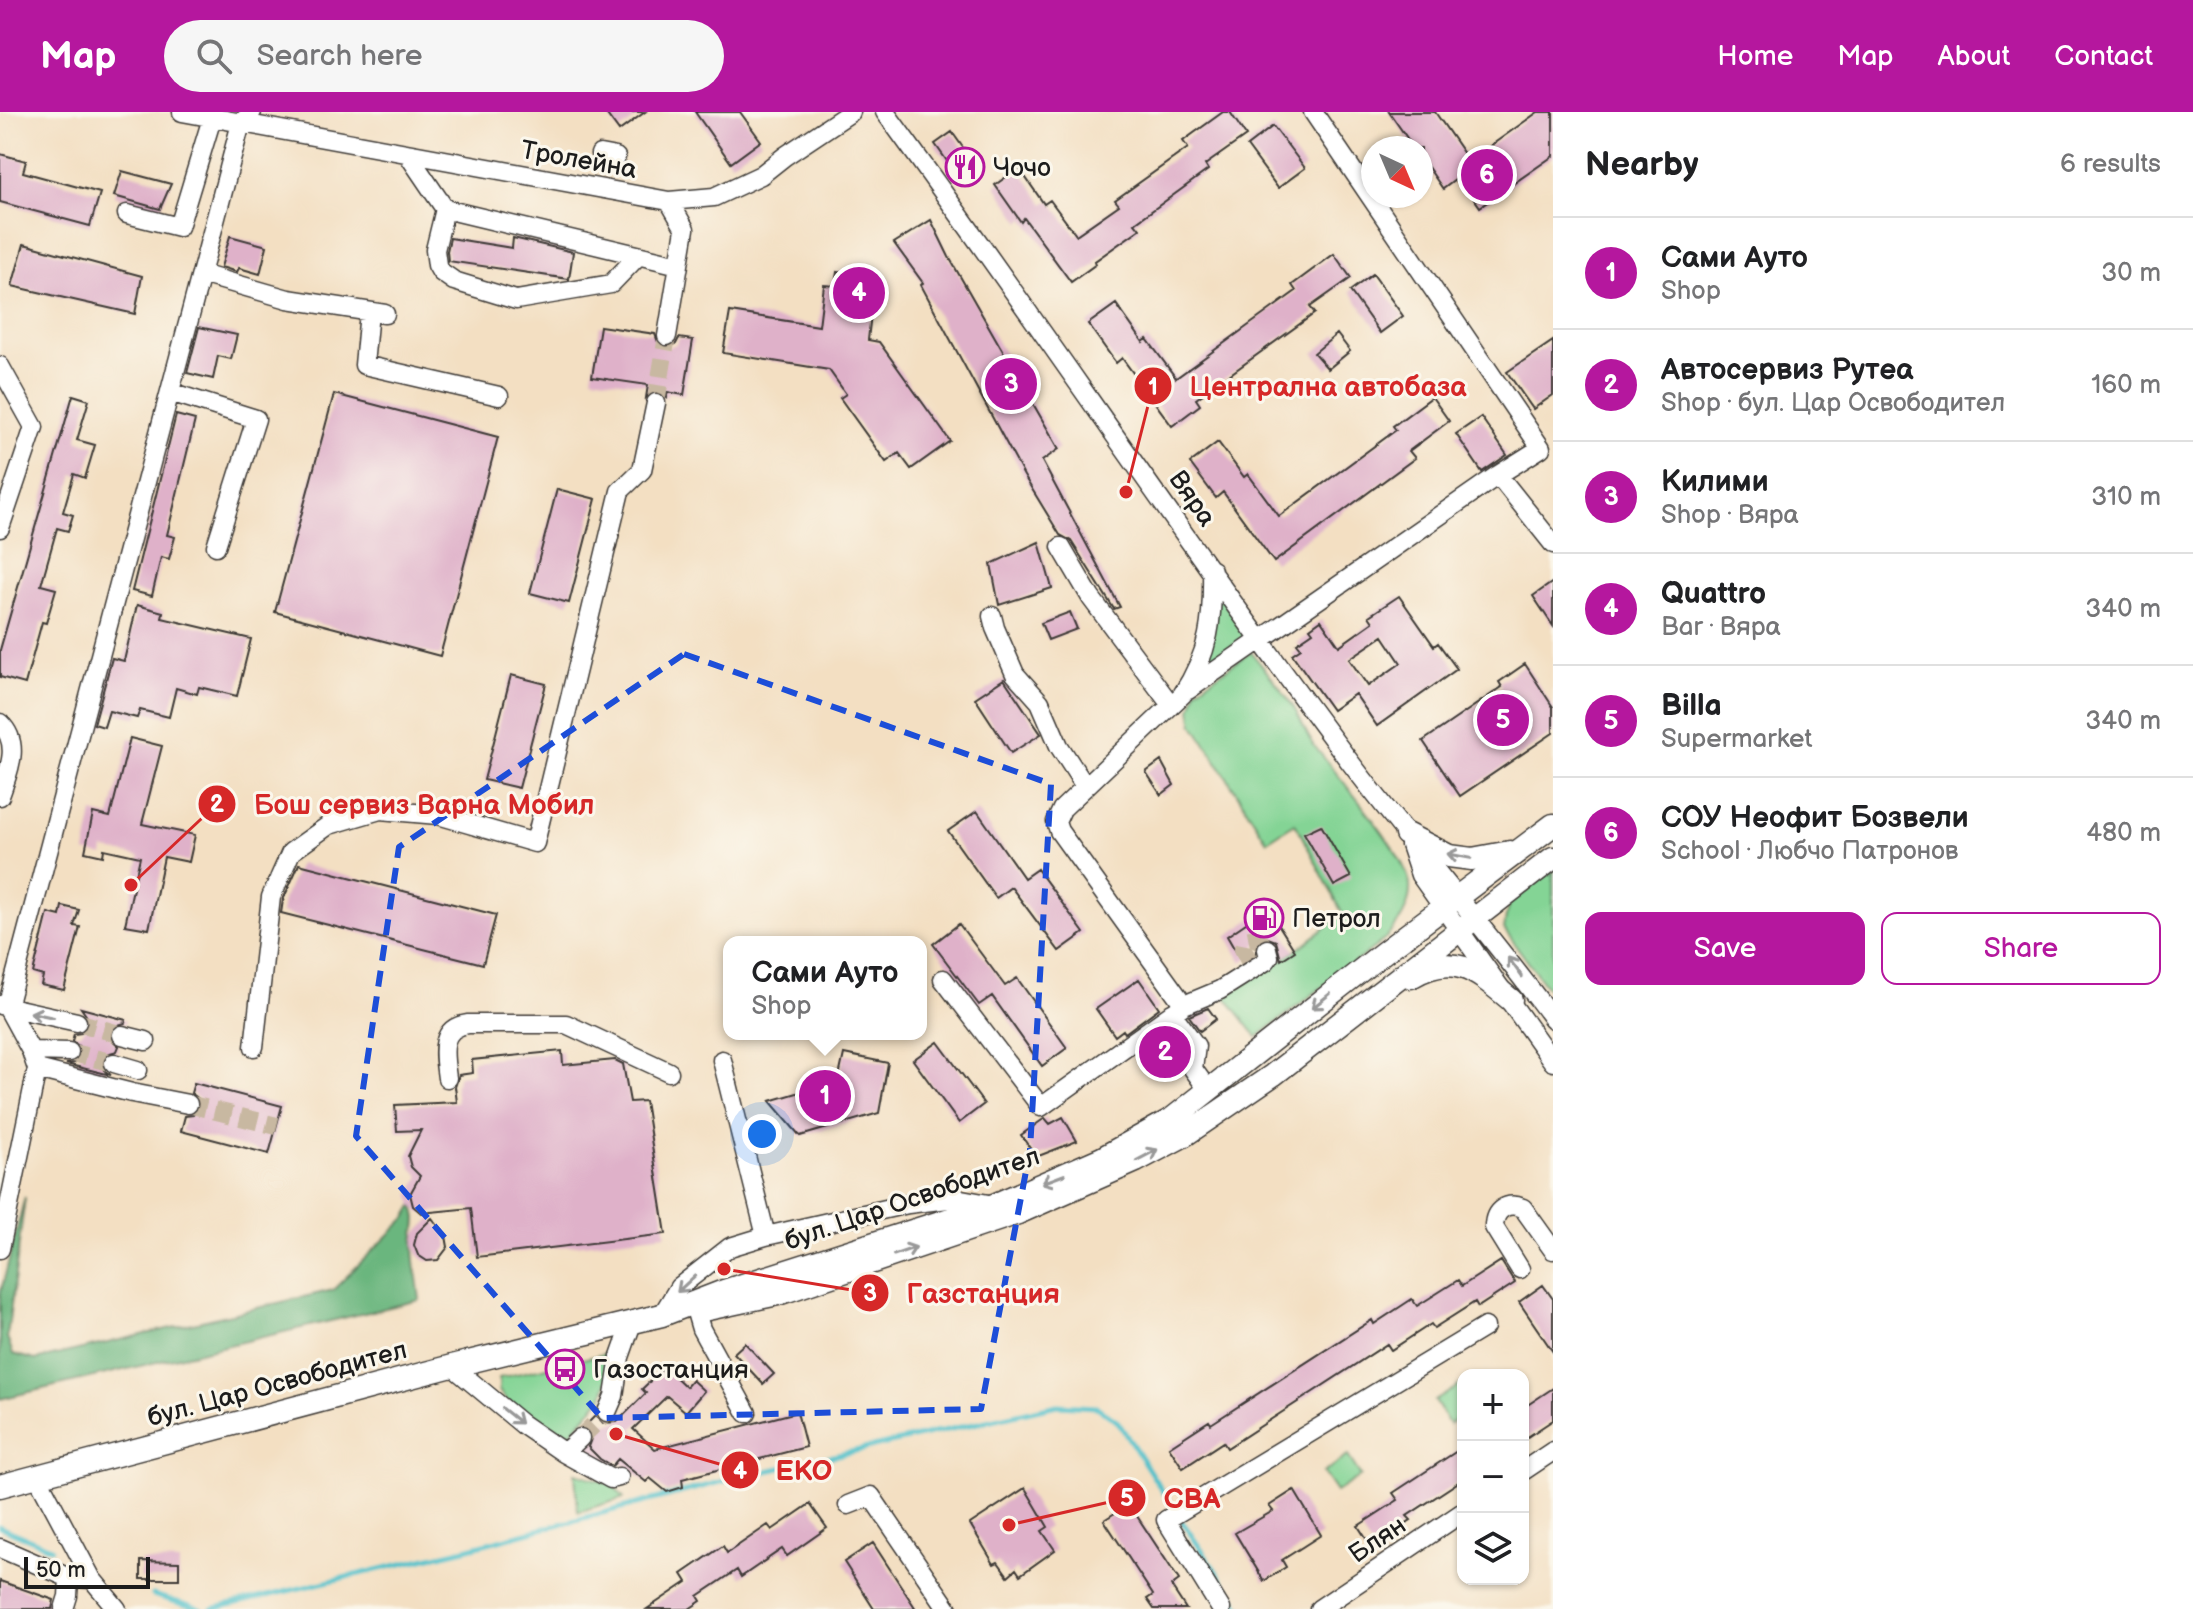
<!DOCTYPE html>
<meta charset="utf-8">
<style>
body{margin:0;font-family:"Balsamiq Sans",sans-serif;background:#f6f6f6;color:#202124}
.controls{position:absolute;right:24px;bottom:24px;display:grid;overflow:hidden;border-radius:16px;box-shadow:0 2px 6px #0004}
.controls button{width:72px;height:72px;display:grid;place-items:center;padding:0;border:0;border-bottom:2px solid #e0e0e0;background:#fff;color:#202124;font:40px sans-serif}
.compass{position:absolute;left:1361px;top:24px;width:72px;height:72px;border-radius:50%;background:#fff;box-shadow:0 2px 6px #0004;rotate:136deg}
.scale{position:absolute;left:24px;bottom:20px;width:126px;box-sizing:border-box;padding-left:8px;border:4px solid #1c1c1c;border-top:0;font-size:22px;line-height:28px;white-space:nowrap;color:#1c1c1c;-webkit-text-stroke:6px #fbf7ec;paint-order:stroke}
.you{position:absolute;left:762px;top:1022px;width:28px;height:28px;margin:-20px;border:6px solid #fff;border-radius:50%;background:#1a73e8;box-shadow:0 0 0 12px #1a73e833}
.badge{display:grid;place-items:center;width:52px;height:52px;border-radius:50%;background:#b5179e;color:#fff;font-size:26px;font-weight:700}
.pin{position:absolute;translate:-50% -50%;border:4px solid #fff;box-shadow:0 2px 8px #0006}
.popup{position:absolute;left:723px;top:824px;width:204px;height:104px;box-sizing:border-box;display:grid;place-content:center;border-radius:16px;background:#fff;filter:drop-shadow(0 2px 6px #0005);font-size:26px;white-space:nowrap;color:#757577}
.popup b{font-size:30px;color:#202124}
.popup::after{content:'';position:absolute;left:50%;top:100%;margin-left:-16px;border:16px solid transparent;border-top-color:#fff}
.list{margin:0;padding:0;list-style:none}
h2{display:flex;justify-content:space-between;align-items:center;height:104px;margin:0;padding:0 32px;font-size:34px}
h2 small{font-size:26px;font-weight:400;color:#757577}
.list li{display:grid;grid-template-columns:52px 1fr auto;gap:24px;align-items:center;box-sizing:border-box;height:112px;padding:0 32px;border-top:2px solid #e0e0e0}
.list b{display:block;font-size:30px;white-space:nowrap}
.list p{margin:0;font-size:26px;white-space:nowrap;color:#757577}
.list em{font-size:26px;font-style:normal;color:#757577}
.actions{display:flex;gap:16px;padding:24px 32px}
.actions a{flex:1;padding:18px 0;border:2px solid #b5179e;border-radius:16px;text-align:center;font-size:28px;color:#b5179e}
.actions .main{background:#b5179e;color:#fff}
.icon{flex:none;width:44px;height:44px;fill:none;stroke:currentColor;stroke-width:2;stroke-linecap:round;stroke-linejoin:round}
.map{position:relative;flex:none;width:1553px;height:1497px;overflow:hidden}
header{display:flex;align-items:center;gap:48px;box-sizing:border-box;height:112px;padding:0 40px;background:#b5179e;color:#fff}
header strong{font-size:38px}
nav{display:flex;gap:44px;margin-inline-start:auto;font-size:28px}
.search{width:560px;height:72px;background:#f6f6f6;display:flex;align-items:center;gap:20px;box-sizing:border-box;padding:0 28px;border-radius:44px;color:#757577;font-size:30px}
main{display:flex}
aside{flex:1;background:#fff}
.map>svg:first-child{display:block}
.green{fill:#84d495;stroke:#507858;stroke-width:2}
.forest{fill:#6bb67e;stroke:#44694d;stroke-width:2}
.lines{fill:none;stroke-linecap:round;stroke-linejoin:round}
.stream{stroke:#54c1ca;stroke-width:5}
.building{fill:#dfb1c9;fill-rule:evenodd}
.minor-tunnel{stroke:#c8b8a1;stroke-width:18;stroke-dasharray:18 9;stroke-linecap:butt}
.minor-casing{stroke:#3c3935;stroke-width:21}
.major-casing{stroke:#3c3935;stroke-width:25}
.minor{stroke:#fff;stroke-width:18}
.major{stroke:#fff;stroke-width:22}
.oneway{stroke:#999}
.marked{fill:none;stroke:#1d4ed8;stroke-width:6;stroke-dasharray:16 10;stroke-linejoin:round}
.labels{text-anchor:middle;stroke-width:6;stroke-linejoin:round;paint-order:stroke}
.street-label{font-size:26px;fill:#1c1c1c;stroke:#fbf7ec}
.poi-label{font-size:26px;fill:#1c1c1c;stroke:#fbf7ec;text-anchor:start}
.leader{fill:none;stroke:#d62828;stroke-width:3}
.callout-dot{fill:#d62828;stroke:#fbf7ec;stroke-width:3}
.mark-label{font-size:24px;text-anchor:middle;font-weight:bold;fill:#fff}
.callout-label{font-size:28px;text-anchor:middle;font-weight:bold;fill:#d62828;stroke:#fbf7ec;stroke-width:6;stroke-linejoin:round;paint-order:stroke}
</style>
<header>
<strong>Map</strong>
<div class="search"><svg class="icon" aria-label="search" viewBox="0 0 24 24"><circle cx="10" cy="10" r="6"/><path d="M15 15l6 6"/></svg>Search here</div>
<nav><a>Home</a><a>Map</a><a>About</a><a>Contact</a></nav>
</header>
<main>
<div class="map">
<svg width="1553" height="1497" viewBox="0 0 1553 1497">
<rect width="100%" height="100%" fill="#fbf7ec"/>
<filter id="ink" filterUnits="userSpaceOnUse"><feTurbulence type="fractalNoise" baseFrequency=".0125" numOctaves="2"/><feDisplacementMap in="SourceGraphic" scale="16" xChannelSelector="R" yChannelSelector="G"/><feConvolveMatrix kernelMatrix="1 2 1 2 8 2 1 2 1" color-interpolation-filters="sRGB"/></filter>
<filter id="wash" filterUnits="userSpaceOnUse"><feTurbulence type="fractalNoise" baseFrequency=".006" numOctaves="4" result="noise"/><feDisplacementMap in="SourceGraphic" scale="32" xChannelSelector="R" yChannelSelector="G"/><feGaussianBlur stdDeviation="1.8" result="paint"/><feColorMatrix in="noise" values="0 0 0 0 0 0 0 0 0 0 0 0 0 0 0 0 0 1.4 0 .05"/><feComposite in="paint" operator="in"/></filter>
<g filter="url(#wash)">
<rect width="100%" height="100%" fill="#f3dfc2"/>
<path class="green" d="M1216,471L1250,522L1202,555Z
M1251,540C1266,559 1284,579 1296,599C1302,610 1306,622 1313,632C1334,660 1409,744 1410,774C1411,796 1398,813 1384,828L1257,925L1225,884L1298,837L1343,802L1295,711L1267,729L1194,613L1191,597L1197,577Z
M1553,758V884L1504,817L1508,792Z
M608,1241L611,1243L612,1247L603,1284L571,1321H550L508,1290L499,1279V1266Z
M1463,1271V1303L1449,1312L1435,1289Z
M1348,1344L1361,1364L1336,1380L1323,1361Z
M575,1361L612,1372L624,1386L578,1400Z"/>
<path class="forest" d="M25,1085L7,1225L13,1242L35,1248L333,1178L406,1106L413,1094C421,1107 414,1119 414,1133C414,1151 418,1170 420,1188L0,1287V1183Z"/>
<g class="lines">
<path class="stream" d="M1179,1405L1242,1497
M0,1415L51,1436
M153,1483L200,1497
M212,1497L469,1436L736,1366L1057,1293L1097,1295L1118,1310L1174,1397"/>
</g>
<g id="blocks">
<path class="building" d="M605,0H645L619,19Z
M695,0H740L761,29L731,51Z
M1223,0H1230L1246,24L1205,53L1208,58L1135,111L1140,117L1095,149L1096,152L1071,170L1024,106L1021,110L995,73L1019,56L1044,92L1050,88L1076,123L1119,93L1115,88L1188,36L1183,29Z
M1389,0H1435L1469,49L1538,0H1553V44L1480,95L1459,65L1443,77L1421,45V36H1414Z
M1273,14L1305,56L1278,76L1247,34Z
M952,20L976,54L959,66L935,32Z
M0,42L26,49L23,60L100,81L90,114L0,90Z
M122,59L171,72L160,97L114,84Z
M931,108L949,145L1059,337L1042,349L1120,495L1114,497L1071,429L1060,423L1024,364L921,173L923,171L894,131Z
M230,124L267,134L260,162L239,156L237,160L221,155Z
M450,126L512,136L513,126L573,140L569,167L448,149L447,139Z
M24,132L142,164L135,202L12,174Z
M1334,142L1351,166L1310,195L1315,201L1196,287L1200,293L1172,314L1122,246L1116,251L1088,212L1116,192L1143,230L1147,227L1176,266L1296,179L1292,173Z
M837,160L859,163L873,184L868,228L879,230L950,329L911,357L899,341L886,350L840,286L846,282L829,258L723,241L730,200L819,214L824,173L835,174Z
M1373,162L1403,204L1380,221L1350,179Z
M600,214L655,222L659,233L666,236L676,232L679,226L693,228L684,283L667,280V286L659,280L653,279L646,286L648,273L592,265Z
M199,215L237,223L231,247L218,244L213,267L187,261Z
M1337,222L1350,239L1328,257L1314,241Z
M1553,229V283L1533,297L1507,260Z
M334,282L498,325L440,544L275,500Z
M73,283L89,288L77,328L95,333L85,366L74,362L63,400L73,403L68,419L57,416L41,473L56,477L46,511L42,510L25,572L0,565V538Z
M1432,285L1449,309L1409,339L1415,346L1274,450L1223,380L1216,386L1190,351L1218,330L1244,365L1248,362L1279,404L1396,318L1393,314Z
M176,303L195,308L167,423L175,425L169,447L161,445L152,484L132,479Z
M1481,305L1507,343L1482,360L1456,322Z
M557,377L596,387L569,491L530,481Z
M1039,430L1052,476L999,493L991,452Z
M1553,470V514L1533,484Z
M1399,484L1434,534L1438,531L1457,557L1377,614L1355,582L1332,598L1292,542L1301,536L1297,531L1313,520L1310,516L1321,508L1339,534L1373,510L1369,504ZM1383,524L1401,551L1368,574L1349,547Z
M137,493L163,500L162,506L251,527L237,584L199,575L197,582L176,576L169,605L140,598L137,606L109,599L104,615L94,612L112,546L124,549Z
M1070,500L1077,517L1048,528L1041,511Z
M1525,552L1553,595V621L1460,684L1423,629L1502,575L1499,570Z
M511,563L546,572L519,676L484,668Z
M1004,567L1041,622L1011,641L975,586Z
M130,626L162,634L142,712L195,723L189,750L164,745L149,817L125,813L140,745L104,737L103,744L85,740L93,701L110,705Z
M1161,649L1174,673L1161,683L1146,660Z
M977,699L1024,766L1037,757L1084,821L1059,839L1011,775L996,786L948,719Z
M1321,713L1351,765L1334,774L1304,721Z
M299,752L496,803L483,852L281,801L283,788Z
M62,794L79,798L74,814L80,815L64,878L41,873L43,864L33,861L48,801L60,804Z
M1268,796L1295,839L1281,848L1276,829L1265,825L1256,833V841L1242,850L1227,824Z
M959,812L1005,874L1017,866L1067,936L1042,954L992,884L979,893L933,832Z
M1139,867L1159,896L1125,921L1123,918L1115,924L1096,897Z
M81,896L126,908L125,911L114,914L111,919V927L119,934L117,939L106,942L102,948L105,959L111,963L66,952L74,951L80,946V935L72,929L74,922L81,921L88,913V906Z
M1208,896L1216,907L1200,919L1189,904Z
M1170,918L1183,936L1151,958L1138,940Z
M938,930L984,992L959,1011L913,948Z
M562,939L563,953L615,948L623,952L630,990L645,989L666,1122L477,1145L471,1096L421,1101L413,1094L410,1082L420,1064L411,1055L408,1044L421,1018L397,1019L395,993L457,990L455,975L459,963L473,961L472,948Z
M844,942L888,951L879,1001L800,1024L770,989L838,969Z
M194,971L282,994L269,1042L181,1019L185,1004L193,1003L200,995L199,987L191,981Z
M1063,1005L1077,1029L1036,1045L1021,1023L1045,1006L1050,1012Z
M432,1106L446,1124L448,1135L438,1148L427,1149L418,1143L414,1133L417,1121Z
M1501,1149L1515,1171L1478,1195L1475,1190L1434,1216L1431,1212L1391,1238L1387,1232L1227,1336L1223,1330L1183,1356L1169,1335L1209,1309L1211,1312L1372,1208L1374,1212L1412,1187L1417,1194L1458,1168L1462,1174Z
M1543,1173L1553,1187V1240L1519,1190Z
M745,1231L774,1262L763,1272L734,1241Z
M665,1255L686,1275L692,1268L704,1279L686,1300L667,1284L633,1317L655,1337L797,1300L806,1335L682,1367L683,1375L667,1380L650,1366L646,1370L618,1347L612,1354L600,1347L588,1335L592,1324L584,1315L596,1303L603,1311L617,1310L646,1281L642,1277Z
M1553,1276V1308L1523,1328V1296Z
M1463,1335V1367L1407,1404L1411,1408L1371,1434L1358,1414L1398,1388L1393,1381Z
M1025,1376L1048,1415L1042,1419L1055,1438L1020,1463L1016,1457L1008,1464L998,1450L994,1452L970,1412Z
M1294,1378L1321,1423L1282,1448L1286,1455L1264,1469L1235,1421L1273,1399L1269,1394Z
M810,1392L827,1416L787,1444L782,1437L741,1465L737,1458L698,1484L701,1489L689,1497H647L687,1470L682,1462L723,1434L727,1441L768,1413L772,1418Z
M1129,1392L1179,1468L1171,1474L1186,1497H1154L1147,1487L1153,1483L1104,1408Z
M873,1431L916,1497H874L844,1450Z
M141,1449L179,1450V1467H141Z
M0,1469L54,1488L52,1497H0Z"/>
</g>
</g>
<g filter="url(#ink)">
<use href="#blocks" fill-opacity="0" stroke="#3c3935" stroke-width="2"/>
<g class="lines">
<path class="minor-tunnel" d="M656,291L667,224
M1249,849L1243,837L1245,827L1256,825L1267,837
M77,910L122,923
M69,940L114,951
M188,992L277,1014
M580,1326L607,1300"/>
<g class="minor-casing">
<path id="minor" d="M182,0L669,89L714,85L761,63L785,44L851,0
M885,0C1042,215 1190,437 1350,650C1416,737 1488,819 1553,907
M1313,0L1541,336L1498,363L1553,432
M407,41L445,97L679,153
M600,42L616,45
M445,97L435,138L437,153L441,160L454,169L516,188L611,172L638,144
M127,102L179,115L212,6
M201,162L288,187L385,202
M369,200L364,253L499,284
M667,224L685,117L669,89
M0,254L34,315L0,416
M170,280L256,307L216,434
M1061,435L1091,486L1171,593
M992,504L995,516L1015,562L1040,590L1059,634L1085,674
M1188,578L1498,363
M0,611C22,632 8,660 0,684
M1410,733L1420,763L1553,950
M943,867L1041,995L1184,893L1059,719L1056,710L1062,697L1182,583C1210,540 1213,508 1212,458
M0,893L77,910
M1184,893L1220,878L1266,849L1269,845L1267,837
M1172,901L1196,934L1193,957L1209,979
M122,923L146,929
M254,935L271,785L291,740L329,713L380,698L438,703L535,731L620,379L642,358L656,291
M31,939L69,940
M722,948L766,1124
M114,951L138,958
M37,957L132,981L188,992
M447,966C444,943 438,916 468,912H566L669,960
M0,1137L37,957L31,939L7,895L241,11L252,0
M1520,1157L1494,1115C1494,1098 1507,1089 1523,1096L1553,1138
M696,1200L701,1217L747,1301
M662,1203L679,1175L730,1135L766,1124L908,1092L956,1086L994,1093
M452,1254L522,1312L564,1341L580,1326
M607,1300L614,1284L620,1245L632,1211
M564,1341L611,1367L619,1365
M1523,1359L1553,1339
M37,1364L92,1467L117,1497
M848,1393L871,1384L948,1497
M0,1436L69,1466L92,1467
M64,1497L68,1484L69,1466
M1221,1497L1166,1408L1485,1215
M1319,1497L1463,1400"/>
</g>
<g class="major-casing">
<path id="major" d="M1406,722L1449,744L1472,747L1510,740
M1411,865C1455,839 1477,860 1511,888
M703,1198L778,1182L1018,1101L1136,1049L1185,1023L1273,963L1553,746
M0,1374L452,1254L662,1203L724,1179L994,1093L1063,1063L1102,1046L1172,1007L1383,841L1553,713"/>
</g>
<use href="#minor" class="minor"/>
<use href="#major" class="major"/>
</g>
<defs><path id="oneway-shaft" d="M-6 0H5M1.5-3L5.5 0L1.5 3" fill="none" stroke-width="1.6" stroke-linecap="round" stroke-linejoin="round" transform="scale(2)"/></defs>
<g class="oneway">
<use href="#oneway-shaft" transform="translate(1459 744) rotate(-169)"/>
<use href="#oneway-shaft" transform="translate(1515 855) rotate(-126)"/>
<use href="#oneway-shaft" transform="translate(1321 889) rotate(141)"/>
<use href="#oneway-shaft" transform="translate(42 903) rotate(-168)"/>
<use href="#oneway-shaft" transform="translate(1147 1043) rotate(-28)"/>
<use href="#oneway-shaft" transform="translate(1053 1067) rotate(159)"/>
<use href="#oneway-shaft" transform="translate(905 1139) rotate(-19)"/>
<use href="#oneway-shaft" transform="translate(686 1172) rotate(137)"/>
<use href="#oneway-shaft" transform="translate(512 1304) rotate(39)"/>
</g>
</g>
<path class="marked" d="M684,542L1051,672L1030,1038L981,1297L602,1306L356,1024L399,735Z"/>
<defs>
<g id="restaurant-ring" transform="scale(2)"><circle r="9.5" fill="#fbf7ec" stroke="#b5179e" stroke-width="1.5"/><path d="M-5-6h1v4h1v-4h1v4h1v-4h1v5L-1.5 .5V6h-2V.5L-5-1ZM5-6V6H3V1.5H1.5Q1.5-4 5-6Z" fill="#b5179e"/></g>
<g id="fuel-ring" transform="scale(2)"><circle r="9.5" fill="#fbf7ec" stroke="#b5179e" stroke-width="1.5"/><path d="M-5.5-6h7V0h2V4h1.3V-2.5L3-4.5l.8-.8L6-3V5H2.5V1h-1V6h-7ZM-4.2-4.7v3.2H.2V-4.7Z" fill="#b5179e"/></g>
<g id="bus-ring" transform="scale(2)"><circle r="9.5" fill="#fbf7ec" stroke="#b5179e" stroke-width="1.5"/><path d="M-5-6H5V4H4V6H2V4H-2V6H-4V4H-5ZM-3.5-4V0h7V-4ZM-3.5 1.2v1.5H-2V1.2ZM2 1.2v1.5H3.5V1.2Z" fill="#b5179e"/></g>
</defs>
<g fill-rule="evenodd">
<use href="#restaurant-ring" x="965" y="55"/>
<use href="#fuel-ring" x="1264" y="806"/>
<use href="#bus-ring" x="565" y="1257"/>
</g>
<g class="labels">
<g class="street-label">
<text transform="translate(579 47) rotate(10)" y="9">Тролейна</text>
<text transform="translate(1193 386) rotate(55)" y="9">Вяра</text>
<text transform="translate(912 1086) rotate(-19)" y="9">бул. Цар Освободител</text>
<text transform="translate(277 1271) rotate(-15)" y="9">бул. Цар Освободител</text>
<text transform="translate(1377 1427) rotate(-34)" y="9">Блян</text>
</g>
<g class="poi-label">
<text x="993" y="64">Чочо</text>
<text x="1292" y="815">Петрол</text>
<text x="593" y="1266">Газoстанция</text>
</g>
</g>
<path class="leader" d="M1126 380L1153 274M131 773L217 692M724 1157L870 1181M616 1322L740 1358M1009 1413L1127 1386"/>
<g class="callout-dot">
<circle cx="1126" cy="380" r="8"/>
<circle cx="131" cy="773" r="8"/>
<circle cx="724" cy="1157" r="8"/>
<circle cx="616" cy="1322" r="8"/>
<circle cx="1009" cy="1413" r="8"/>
<circle cx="1153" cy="274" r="20"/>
<circle cx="217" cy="692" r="20"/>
<circle cx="870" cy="1181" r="20"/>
<circle cx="740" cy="1358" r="20"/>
<circle cx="1127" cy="1386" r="20"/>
</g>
<g class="mark-label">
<text x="1153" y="283">1</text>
<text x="217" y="700">2</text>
<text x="870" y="1189">3</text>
<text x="740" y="1367">4</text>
<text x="1127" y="1394">5</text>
</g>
<g class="callout-label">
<text x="1328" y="284">Централна автобаза</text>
<text x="424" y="702">Бош сервиз Варна Мобил</text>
<text x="983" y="1191">Газстанция</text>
<text x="804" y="1368">EKO</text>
<text x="1192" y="1396">CBA</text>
</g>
</svg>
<div class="controls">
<button>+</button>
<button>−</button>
<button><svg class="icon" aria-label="layers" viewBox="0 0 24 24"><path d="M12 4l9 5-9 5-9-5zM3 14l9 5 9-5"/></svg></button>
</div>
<svg class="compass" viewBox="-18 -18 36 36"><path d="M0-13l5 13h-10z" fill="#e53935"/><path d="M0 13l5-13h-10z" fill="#757577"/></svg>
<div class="scale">50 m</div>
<div class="you"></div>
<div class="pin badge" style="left:825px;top:984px">1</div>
<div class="popup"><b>Сами Ауто</b>Shop</div>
<div class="pin badge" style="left:1165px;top:940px">2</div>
<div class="pin badge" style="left:1011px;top:272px">3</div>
<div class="pin badge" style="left:859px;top:181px">4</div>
<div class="pin badge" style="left:1503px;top:608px">5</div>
<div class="pin badge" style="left:1487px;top:63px">6</div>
</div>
<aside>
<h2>Nearby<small>6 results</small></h2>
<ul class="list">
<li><span class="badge">1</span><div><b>Сами Ауто</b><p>Shop</p></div><em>30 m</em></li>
<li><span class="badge">2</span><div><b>Автосервиз Рутеа</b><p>Shop · бул. Цар Освободител</p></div><em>160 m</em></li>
<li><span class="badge">3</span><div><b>Килими</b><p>Shop · Вяра</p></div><em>310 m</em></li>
<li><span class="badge">4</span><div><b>Quattro</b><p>Bar · Вяра</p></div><em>340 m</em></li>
<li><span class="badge">5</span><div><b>Billa</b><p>Supermarket</p></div><em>340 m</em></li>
<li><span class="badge">6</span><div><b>СОУ Неофит Бозвели</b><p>School · Любчо Патронов</p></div><em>480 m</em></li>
</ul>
<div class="actions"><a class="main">Save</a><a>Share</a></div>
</aside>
</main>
